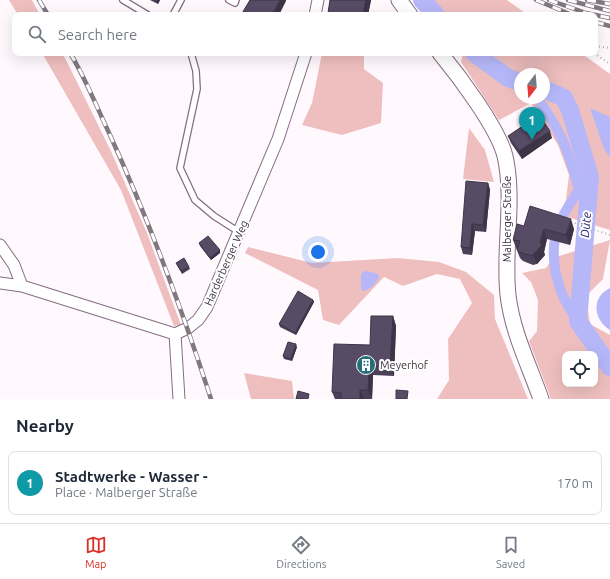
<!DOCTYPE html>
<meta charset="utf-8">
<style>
body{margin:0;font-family:Ubuntu,sans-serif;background:#f2f2f3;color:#1f2937}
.controls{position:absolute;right:12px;bottom:12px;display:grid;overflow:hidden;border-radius:8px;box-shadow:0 4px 16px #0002}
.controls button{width:36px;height:36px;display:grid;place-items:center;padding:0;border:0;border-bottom:1px solid #e0e1e3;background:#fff;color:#1f2937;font:20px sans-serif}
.compass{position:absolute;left:514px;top:68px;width:36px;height:36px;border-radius:50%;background:#fff;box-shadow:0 4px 16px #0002;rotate:196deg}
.you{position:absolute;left:318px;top:252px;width:14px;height:14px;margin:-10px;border:3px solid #fff;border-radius:50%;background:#1a73e8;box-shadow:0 0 0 6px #1a73e833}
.badge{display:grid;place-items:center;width:26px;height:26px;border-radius:50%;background:#d93025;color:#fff;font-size:13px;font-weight:700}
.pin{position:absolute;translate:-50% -33px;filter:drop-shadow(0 1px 2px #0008)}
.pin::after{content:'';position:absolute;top:21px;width:14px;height:12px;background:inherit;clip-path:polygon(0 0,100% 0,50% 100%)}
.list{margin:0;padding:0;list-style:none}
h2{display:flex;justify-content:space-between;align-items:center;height:52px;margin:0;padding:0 16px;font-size:17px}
h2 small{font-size:13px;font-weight:400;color:#747a83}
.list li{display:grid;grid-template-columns:26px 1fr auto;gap:12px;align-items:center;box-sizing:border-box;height:64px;margin:0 8px 8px;padding:0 8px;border:1px solid #e0e1e3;border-radius:8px}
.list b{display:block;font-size:15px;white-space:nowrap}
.list p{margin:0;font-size:13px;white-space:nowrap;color:#747a83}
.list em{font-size:13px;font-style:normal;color:#747a83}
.icon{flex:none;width:22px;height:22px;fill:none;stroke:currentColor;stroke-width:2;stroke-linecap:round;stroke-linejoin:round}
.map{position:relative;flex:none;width:610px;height:399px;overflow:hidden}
.search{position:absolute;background:#fff;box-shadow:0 4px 16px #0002;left:12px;right:12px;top:12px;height:44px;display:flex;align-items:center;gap:10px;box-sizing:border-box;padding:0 14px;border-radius:8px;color:#747a83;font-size:15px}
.sheet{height:124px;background:#fff}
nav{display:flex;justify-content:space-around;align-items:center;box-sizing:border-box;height:56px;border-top:1px solid #e0e1e3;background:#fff;font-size:11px;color:#747a83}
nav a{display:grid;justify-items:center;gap:2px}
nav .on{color:#d93025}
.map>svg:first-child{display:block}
.green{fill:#efbfbf;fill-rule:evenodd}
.water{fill:#b5b7f8}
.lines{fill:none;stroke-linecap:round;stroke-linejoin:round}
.canal{stroke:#b5b7f8;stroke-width:10}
.river{stroke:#b5b7f8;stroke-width:18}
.lane-casing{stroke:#866c83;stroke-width:8}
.street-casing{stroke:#866c83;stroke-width:13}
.secondary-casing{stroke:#866c83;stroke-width:17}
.path{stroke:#b5adb4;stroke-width:2;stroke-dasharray:1 3;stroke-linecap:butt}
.lane{stroke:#fff;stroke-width:5.5}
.street{stroke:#fff;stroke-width:11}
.secondary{stroke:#fff;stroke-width:15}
.rail-casing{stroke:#80777f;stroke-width:4.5}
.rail{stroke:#fff;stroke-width:3;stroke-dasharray:9;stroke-linecap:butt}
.wall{fill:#4c4058}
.shaded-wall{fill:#3e3447}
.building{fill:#584b66;stroke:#3e3447}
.labels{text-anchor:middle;stroke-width:4;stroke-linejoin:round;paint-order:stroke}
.street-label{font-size:11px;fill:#3c313b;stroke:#fff}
.poi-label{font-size:11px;fill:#3c313b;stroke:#fff;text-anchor:start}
.water-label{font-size:12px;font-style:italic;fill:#2b216a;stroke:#fff}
</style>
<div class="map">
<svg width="610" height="399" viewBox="0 0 610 399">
<rect width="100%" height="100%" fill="#fff9fe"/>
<path class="green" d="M9,0H32L40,15H18Z
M430,0H507L528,15H444Z
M42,53H62L68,64L110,149L147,233L181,325L174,326L121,190Z
M322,53H364V69L383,83L381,123L342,135L302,125L312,103Z
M463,53H581L610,74V230L564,216L569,175L558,145L531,103L499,120L461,62ZM520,74H544V98H520Z
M469,128L485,150L494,182L463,179Z
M610,240L603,279L586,296L590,324L610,335V399H551L529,341L537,331L538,300L531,282L522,273L546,268L553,258ZM565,354H595V384H565Z
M248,247L312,263L398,258L439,262L466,272L494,295L495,319L528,399H437L449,380L448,339L472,303L460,279L437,274L403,286L384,277L339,325L323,320L318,290L245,253Z
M244,373L292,381L294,399H251Z"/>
<path class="water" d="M590,108L610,117V157L604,149Z
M364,271L376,273L379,276C378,282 370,290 363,291L361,289V275Z
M610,288V330C594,320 590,298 610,288Z"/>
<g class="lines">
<path class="canal" d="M537,98C562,132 568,150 579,190C572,200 565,211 560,222C546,255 557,294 578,321"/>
<path class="river" d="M422,0L436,15
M474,53L508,78L520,82
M544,89L564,98L570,110L590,177L578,321L610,367"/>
<g class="lane-casing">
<path id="lane" d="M123,0L148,15
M229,0L235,3L236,0
M173,15L181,0
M191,53L196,71L197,89L180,168L195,200L214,216L239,232"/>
</g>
<g class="street-casing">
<path id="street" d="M315,15L318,0
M0,245L14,265L22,286
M0,283L22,286L175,334L188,328L198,320L207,307L278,139L306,53
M175,334L179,399"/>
</g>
<g class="secondary-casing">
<path id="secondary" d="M399,0L410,15
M440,53C459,76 498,128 505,156C515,200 503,250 508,295C512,331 529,365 541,399"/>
</g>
<path class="path" d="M595,46L610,48
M594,53L610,64
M571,222L610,235"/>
<use href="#lane" class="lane"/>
<use href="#street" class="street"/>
<use href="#secondary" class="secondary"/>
<g class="rail-casing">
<path id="rail" d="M39,0L48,15
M536,0L572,15
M549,0L586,13L610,18
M568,0L610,11
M587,0L610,4
M595,22L610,26
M70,53C86,79 97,108 110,135C149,221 182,309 211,399"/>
</g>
<use href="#rail" class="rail"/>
</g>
<path class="wall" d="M150,0H160L158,4Z
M330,0H371L368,15H329L328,13Z
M508,136L552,138L522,159L511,143Z
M488,183L490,190L486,232L475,231L472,255L463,254L461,247Z
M524,226L574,229L570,245L547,239L544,252L545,255L537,264L533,265L523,261L520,258L513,240Z
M199,243L220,250V253L211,260L200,246Z
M176,263L189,267L190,269L182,274Z
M313,300L314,302L296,335L280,327L279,324Z
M393,316L396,326L394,376L373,375L372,399H335L332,392Z
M297,347L292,361L284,359L283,356Z"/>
<path class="shaded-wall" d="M156,0H160L158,4Z
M280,0H286V1L279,15H272Z
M366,0H371L368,15H363Z
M550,131L552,138L522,159L519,151Z
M488,183L490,190L486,232L483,225Z
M571,219L574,229L570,245L566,235Z
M472,224L475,231L472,255L470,248Z
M544,229L547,239L544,252L545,255L537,264L533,255L540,242Z
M220,250V253L211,260L210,258Z
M313,300L314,302L296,335L295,333Z
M393,316L396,326L394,376L390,367Z
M296,344L297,347L292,361L291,359Z
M369,366L373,375L372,399L368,390Z
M360,390L364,399H360Z"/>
<path class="building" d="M250,0H280L272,15H241Z
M330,0H366L363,15H339L328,13Z
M539,115L550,131L519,151L508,136Z
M466,181L488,183L483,225L472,224L470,248L461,247Z
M530,206L571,219L566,235L544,229L540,242L542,245L533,255H529L519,252L517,249L520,241L513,240L517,224L524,226Z
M208,236L220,250L210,258L199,243Z
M184,258L189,267L181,271L176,263Z
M298,291L313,300L295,333L279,324Z
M371,316H393L390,367L369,366L368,390H360V399H341V393L332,392L334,344L370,345Z
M288,342L296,344L291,359L283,356Z
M396,390L408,391L407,399H396Z
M298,391L309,394L308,399H296Z"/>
<defs>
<g id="building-disc" transform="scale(1)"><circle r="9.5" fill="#266e7a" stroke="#fff"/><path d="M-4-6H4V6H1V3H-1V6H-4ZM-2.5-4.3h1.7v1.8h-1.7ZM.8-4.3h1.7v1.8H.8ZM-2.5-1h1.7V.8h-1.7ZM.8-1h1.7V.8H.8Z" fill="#fff"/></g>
</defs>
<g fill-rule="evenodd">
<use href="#building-disc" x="366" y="365"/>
</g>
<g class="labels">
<g class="street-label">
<text transform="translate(507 219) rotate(-90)" y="4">Malberger Straße</text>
<text transform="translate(226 263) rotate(-66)" y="4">Harderberger Weg</text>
</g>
<g class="poi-label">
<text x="380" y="369">Meyerhof</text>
</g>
<g class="water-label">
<text transform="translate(586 225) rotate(-85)" y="4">Düte</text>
</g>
</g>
</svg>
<div class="controls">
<button><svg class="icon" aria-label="locate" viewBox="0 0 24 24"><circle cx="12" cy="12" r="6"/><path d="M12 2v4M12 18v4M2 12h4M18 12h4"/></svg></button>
</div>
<svg class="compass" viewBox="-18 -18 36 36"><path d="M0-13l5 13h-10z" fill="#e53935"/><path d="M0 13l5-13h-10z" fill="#747a83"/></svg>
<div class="you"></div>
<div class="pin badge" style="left:532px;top:140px;background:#0f9aa8">1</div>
<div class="search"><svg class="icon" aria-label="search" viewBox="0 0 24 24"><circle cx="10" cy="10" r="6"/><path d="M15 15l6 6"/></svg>Search here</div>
</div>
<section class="sheet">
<h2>Nearby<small></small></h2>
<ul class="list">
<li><span class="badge" style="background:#0f9aa8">1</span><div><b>Stadtwerke - Wasser -</b><p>Place · Malberger Straße</p></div><em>170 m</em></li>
</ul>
</section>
<nav>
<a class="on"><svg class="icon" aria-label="map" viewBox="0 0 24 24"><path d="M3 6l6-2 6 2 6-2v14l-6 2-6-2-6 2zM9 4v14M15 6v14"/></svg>Map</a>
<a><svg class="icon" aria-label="directions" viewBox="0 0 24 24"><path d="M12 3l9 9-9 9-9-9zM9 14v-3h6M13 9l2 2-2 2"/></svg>Directions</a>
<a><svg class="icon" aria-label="saved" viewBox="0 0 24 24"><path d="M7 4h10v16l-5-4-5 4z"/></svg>Saved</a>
</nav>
